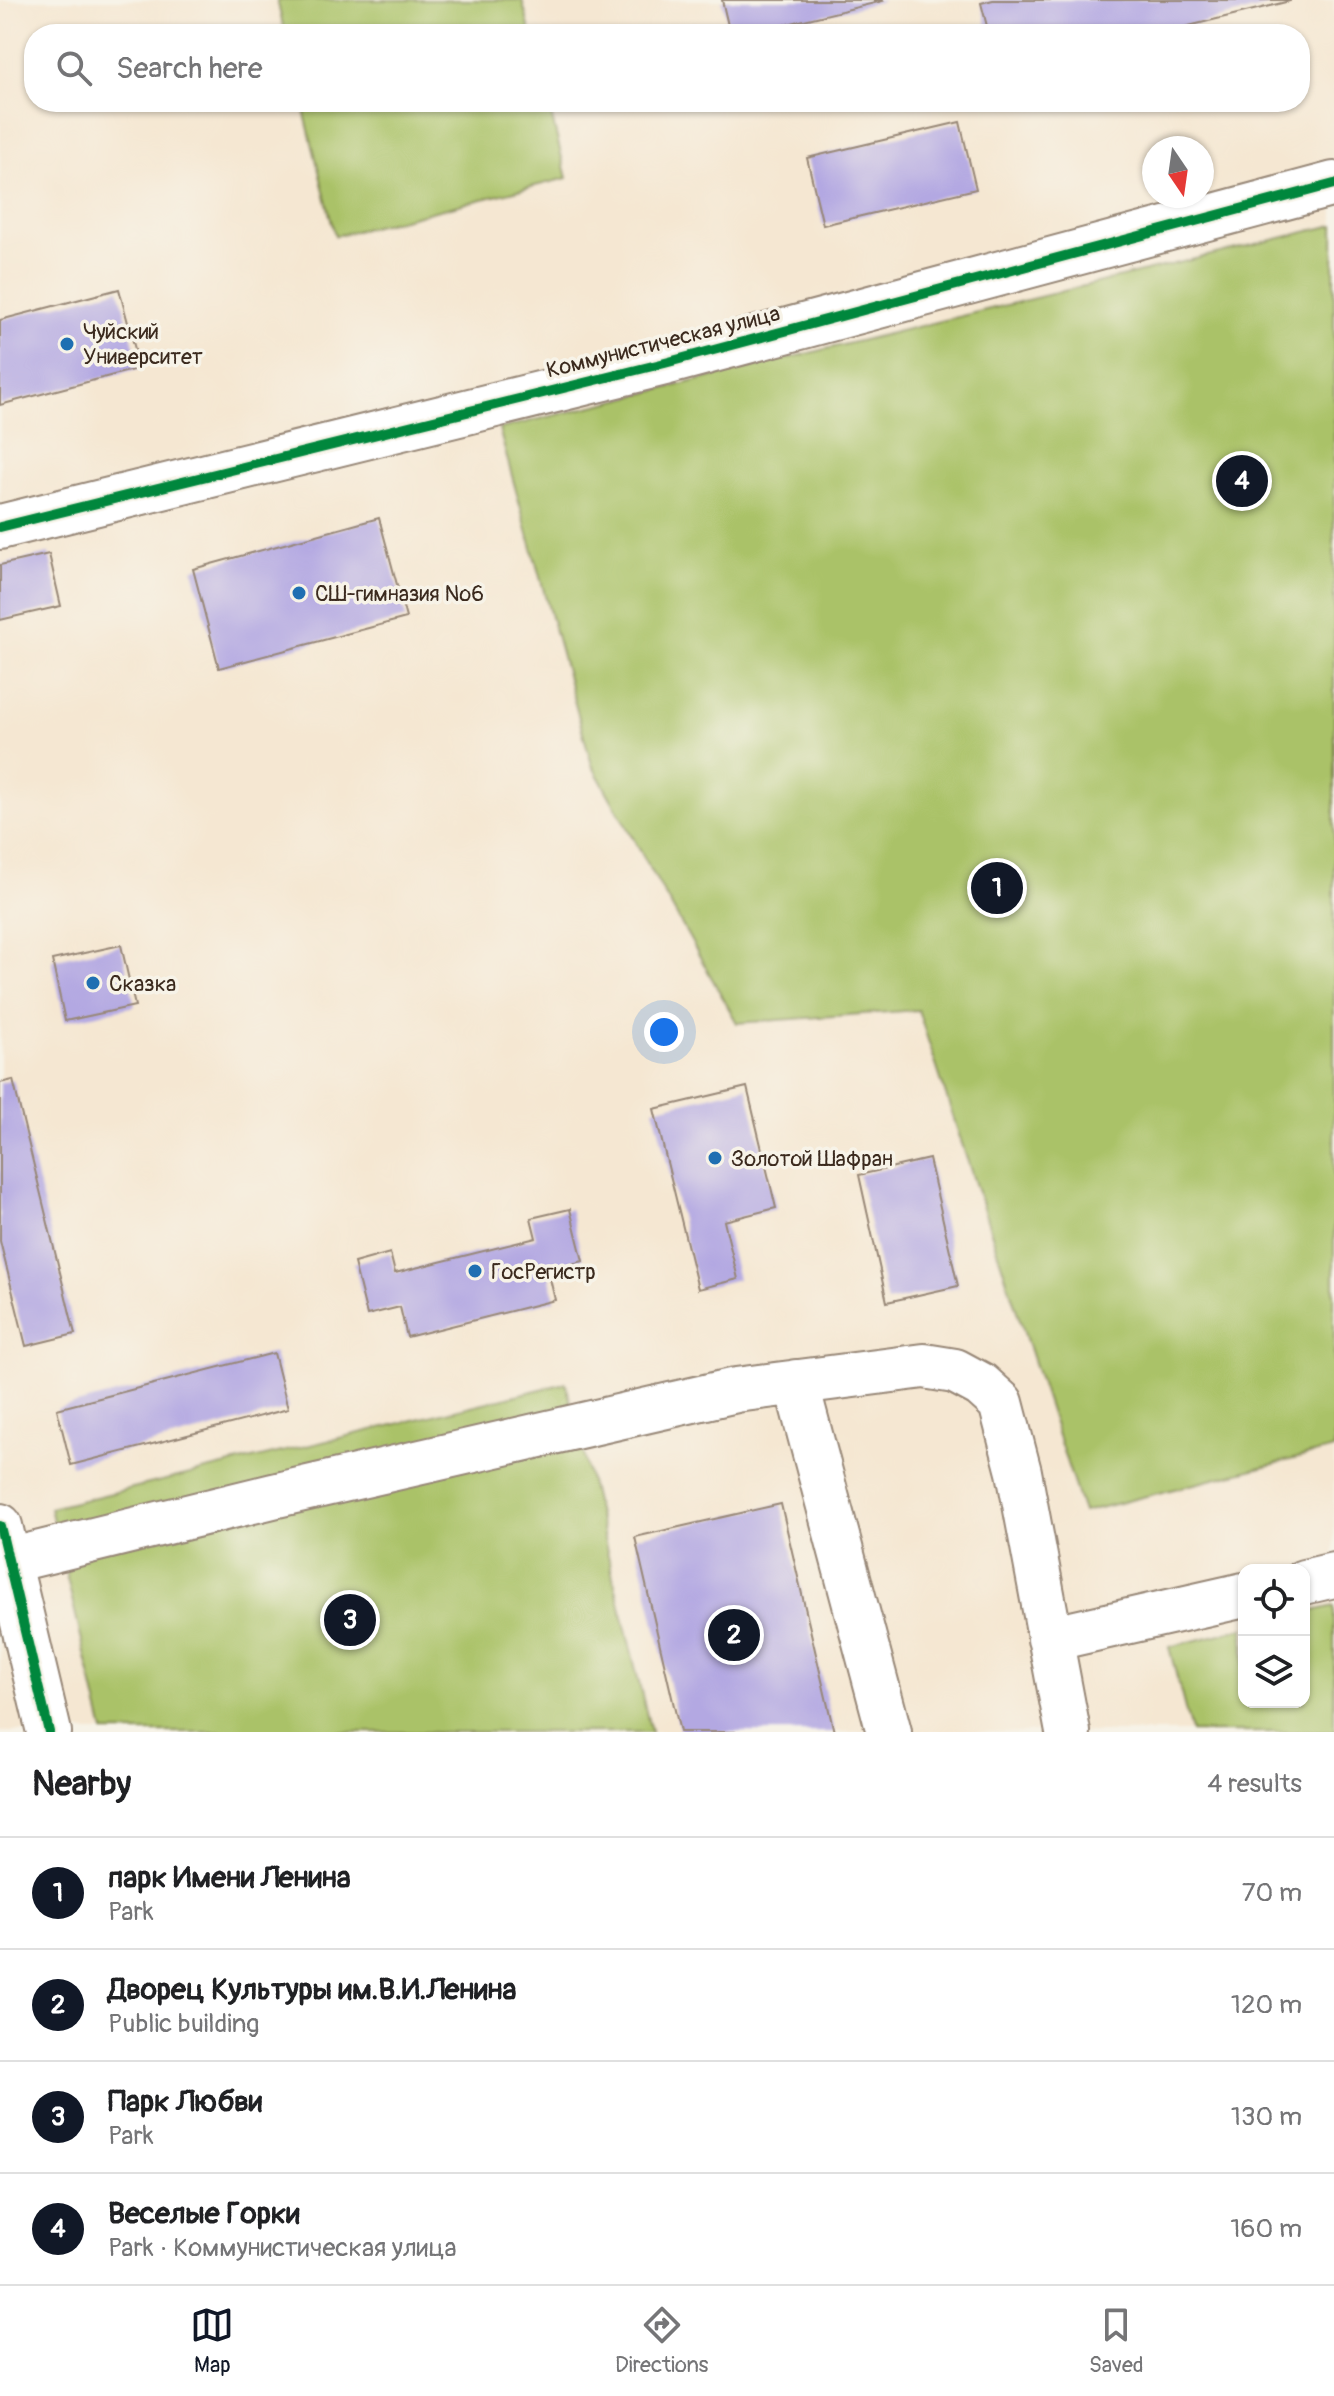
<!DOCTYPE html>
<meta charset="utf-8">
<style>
body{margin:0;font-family:Pangolin,sans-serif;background:#f2f2f2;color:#202124}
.controls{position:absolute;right:24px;bottom:24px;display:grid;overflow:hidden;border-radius:16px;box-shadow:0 2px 6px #0004}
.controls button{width:72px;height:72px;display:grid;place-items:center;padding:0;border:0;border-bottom:2px solid #e0e0e0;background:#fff;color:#202124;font:40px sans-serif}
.compass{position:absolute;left:1142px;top:136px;width:72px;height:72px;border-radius:50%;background:#fff;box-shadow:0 2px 6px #0004;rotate:167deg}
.you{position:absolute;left:664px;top:1032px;width:28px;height:28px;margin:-20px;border:6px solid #fff;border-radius:50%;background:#1a73e8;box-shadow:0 0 0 12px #1a73e833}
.badge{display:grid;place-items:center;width:52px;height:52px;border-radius:50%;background:#111827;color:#fff;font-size:26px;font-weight:700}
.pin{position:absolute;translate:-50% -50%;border:4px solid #fff;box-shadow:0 2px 8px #0006}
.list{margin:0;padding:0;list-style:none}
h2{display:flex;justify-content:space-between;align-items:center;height:104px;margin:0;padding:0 32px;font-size:34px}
h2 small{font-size:26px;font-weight:400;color:#757577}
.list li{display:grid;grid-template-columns:52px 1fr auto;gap:24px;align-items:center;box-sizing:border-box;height:112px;padding:0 32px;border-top:2px solid #e0e0e0}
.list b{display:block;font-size:30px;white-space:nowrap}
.list p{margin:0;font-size:26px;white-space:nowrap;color:#757577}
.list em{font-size:26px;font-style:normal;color:#757577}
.icon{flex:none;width:44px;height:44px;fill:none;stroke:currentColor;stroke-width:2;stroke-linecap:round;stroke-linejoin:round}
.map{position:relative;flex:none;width:1334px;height:1732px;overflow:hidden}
.search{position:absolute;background:#fff;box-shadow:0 2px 6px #0004;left:24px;right:24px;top:24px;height:88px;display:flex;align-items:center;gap:20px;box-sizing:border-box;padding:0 28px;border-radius:32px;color:#757577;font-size:30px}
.sheet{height:552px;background:#fff}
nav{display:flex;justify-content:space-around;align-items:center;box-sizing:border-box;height:112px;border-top:2px solid #e0e0e0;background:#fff;font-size:22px;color:#757577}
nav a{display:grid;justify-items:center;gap:4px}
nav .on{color:#111827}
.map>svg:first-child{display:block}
.green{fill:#aac267;stroke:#727642;stroke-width:2}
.building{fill:#b3a8e2}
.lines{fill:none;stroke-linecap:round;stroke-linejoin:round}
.minor-casing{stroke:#988878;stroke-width:48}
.minor{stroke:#fff;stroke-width:44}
.cycleway-casing{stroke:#f7f3e8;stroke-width:15}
.cycleway{stroke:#00873e;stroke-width:10}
.poi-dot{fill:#1f6fb2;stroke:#f7f3e8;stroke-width:3}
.labels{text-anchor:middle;stroke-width:7;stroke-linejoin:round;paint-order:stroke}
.poi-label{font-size:22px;fill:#3b2a1e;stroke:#f7f3e8;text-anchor:start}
.street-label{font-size:22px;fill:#3b2a1e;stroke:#f7f3e8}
</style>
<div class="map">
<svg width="1334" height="1732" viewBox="0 0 1334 1732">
<rect width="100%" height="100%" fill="#f7f3e8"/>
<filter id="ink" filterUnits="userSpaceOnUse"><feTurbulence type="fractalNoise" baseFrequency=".0125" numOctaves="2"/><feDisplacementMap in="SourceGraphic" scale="16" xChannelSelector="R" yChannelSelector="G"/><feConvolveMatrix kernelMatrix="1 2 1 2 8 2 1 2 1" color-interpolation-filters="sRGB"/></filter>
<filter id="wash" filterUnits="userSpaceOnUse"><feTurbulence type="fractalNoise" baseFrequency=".006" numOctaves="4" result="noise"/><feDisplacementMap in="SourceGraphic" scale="32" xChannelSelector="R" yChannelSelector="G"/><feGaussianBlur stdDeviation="1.8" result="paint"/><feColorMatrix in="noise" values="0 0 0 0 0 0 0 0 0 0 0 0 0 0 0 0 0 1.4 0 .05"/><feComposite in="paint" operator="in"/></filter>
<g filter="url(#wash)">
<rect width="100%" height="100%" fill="#f5e7d2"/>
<path class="green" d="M277,0H522L531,34H285Z
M302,102H548L567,178L335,236Z
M1334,225V1449L1083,1512L918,1010L737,1023L592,765L499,429Z
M566,1383L651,1732H104L50,1508Z
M1334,1606V1732H1191L1169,1647L1244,1628V1702H1304V1613Z"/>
<g id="blocks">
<path class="building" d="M722,0H882L883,1L746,34H730Z
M993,0H1290V1L1156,34H989L981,3Z
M960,122L976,189L823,225L807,158Z
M119,289L140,368L0,405V320Z
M379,518L406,618L219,668L193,569Z
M49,554L61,606L0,620V565Z
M121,945L135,1006L65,1021L52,960Z
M13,1080L75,1334L26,1346L0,1241V1083Z
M747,1087L776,1208L724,1221L738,1279L698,1289L654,1109Z
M929,1159L958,1286L887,1302L859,1175Z
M570,1209L583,1261L548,1270L555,1300L407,1337L400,1307L367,1315L354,1263L390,1253L395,1273L536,1238L531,1218Z
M274,1353L288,1409L71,1465L57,1409Z
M781,1504L834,1732H680L635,1537Z"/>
</g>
</g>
<g filter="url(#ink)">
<use href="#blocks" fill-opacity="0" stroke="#988878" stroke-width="2"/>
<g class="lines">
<g class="minor-casing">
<path id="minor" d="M0,527L665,363L1334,184
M796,1382L889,1732
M0,1526L49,1732
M8,1561L273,1496L736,1390L924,1366L955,1371L981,1385L1001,1403L1019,1472L1068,1732
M1304,1582L1334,1575
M1050,1639L1244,1595"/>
</g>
<use href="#minor" class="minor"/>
<g class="cycleway-casing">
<path id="cycleway" d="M0,527L665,363L1334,184
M0,1526L49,1732"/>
</g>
<use href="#cycleway" class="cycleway"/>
</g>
</g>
<g class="poi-dot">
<circle cx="67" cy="344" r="8"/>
<circle cx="299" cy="593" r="8"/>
<circle cx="93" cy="983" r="8"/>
<circle cx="715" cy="1158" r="8"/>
<circle cx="475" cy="1271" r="8"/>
</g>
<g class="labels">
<g class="poi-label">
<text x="83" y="339">Чуйский<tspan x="83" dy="25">Университет</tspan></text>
<text x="315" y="601">СШ-гимназия №6</text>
<text x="109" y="991">Сказка</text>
<text x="731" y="1166">Золотой Шафран</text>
<text x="491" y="1279">ГосРегистр</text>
</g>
<g class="street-label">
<text transform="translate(663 341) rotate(-14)" y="8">Коммунистическая улица</text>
</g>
</g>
</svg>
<div class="controls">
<button><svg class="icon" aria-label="locate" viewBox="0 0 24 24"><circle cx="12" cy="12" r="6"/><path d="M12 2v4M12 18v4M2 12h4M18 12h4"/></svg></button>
<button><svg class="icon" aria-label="layers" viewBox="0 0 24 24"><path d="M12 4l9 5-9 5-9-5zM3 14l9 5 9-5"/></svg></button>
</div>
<svg class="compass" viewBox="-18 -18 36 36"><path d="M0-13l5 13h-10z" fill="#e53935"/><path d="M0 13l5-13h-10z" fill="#757577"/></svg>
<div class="you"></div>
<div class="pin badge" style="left:997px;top:888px">1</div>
<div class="pin badge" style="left:734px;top:1635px">2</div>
<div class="pin badge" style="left:350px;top:1620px">3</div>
<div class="pin badge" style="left:1242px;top:481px">4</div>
<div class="search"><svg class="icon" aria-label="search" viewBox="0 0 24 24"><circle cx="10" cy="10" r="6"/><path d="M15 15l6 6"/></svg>Search here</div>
</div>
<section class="sheet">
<h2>Nearby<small>4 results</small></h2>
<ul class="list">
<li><span class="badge">1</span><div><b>парк Имени Ленина</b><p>Park</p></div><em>70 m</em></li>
<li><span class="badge">2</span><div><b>Дворец Культуры им.В.И.Ленина</b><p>Public building</p></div><em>120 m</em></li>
<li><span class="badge">3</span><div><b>Парк Любви</b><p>Park</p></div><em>130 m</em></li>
<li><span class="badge">4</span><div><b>Веселые Горки</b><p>Park · Коммунистическая улица</p></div><em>160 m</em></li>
</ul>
</section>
<nav>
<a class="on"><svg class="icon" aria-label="map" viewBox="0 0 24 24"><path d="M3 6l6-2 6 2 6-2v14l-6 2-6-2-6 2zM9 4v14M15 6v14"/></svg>Map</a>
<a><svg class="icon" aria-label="directions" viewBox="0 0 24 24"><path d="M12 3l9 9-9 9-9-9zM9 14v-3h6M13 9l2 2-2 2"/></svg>Directions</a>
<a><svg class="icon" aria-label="saved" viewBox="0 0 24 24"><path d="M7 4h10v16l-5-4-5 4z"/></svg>Saved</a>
</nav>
